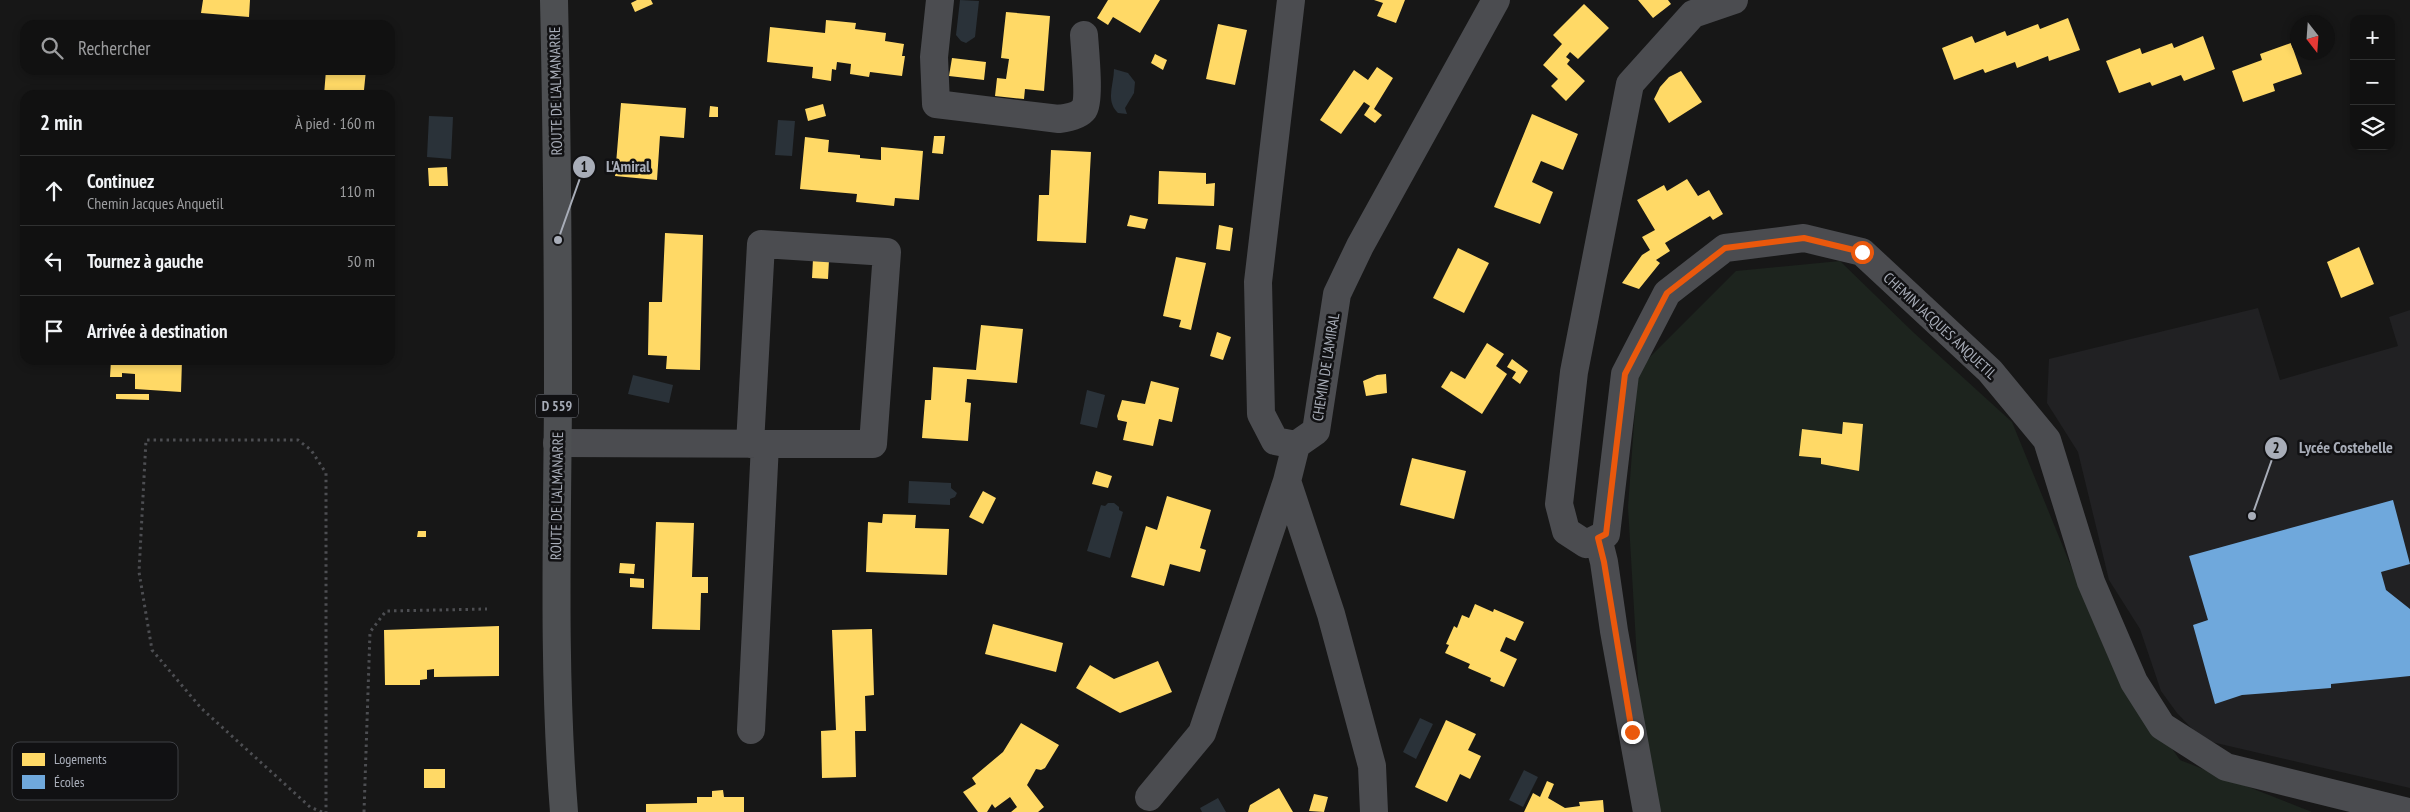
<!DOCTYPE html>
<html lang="fr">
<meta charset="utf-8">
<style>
body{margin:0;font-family:"PT Sans Narrow",sans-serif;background:#1a1a1a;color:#f1f3f6}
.controls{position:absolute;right:15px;top:15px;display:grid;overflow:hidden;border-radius:10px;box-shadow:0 2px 8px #0003}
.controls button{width:45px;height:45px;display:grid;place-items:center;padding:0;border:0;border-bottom:1px solid #303131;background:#111;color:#f1f3f6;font:25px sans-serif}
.compass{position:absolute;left:2290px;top:15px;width:45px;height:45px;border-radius:50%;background:#111;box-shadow:0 2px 8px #0003;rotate:163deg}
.stop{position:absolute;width:15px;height:15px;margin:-11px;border:4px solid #ea580c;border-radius:50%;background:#fff}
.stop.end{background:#ea580c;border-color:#fff;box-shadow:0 1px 5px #0008}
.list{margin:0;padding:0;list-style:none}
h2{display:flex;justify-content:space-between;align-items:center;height:65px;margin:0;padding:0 20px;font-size:21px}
h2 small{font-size:16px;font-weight:400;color:#9c9d9f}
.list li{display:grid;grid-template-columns:32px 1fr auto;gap:15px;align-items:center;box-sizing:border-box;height:70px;padding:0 20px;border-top:1px solid #303131}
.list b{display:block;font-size:19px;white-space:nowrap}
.list p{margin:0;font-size:16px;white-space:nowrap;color:#9c9d9f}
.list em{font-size:16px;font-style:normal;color:#9c9d9f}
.icon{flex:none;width:28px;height:28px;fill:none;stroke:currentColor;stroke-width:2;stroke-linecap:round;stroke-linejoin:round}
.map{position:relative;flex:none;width:2410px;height:812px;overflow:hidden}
.search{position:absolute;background:#111;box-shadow:0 2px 8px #0003;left:20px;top:20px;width:375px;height:55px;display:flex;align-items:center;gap:12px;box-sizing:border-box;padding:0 18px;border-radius:15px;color:#9c9d9f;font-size:19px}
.panel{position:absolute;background:#111;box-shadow:0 2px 8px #0003;left:20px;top:90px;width:375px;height:275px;border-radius:15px}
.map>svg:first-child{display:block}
.built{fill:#212123}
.green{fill:#1d241e}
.water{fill:#2a3239}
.homes{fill:#ffd966}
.schools{fill:#6fa8dc}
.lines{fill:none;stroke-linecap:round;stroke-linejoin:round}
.path{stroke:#4d4e52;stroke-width:3;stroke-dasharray:2.5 4;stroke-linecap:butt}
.minor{stroke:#4b4c50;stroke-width:28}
.major{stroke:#4d4f52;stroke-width:28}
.route{stroke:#ea580c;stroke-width:6}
.labels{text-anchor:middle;stroke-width:5;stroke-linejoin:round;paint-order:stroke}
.shield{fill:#111113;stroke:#7b7e86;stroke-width:1}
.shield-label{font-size:14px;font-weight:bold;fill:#a8adb8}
.street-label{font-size:15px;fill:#a8adb8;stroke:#111113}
.key{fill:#111113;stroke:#3e4045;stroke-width:1}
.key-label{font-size:14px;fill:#a8adb8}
.leader{fill:none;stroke:#a8adb8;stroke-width:2}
.callout-dot{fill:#a8adb8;stroke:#111113;stroke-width:2}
.mark-label{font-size:15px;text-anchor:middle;font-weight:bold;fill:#111}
.callout-label{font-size:16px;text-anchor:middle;font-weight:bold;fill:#a8adb8;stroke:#111113;stroke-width:5;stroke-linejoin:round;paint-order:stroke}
</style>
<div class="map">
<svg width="2410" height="812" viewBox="0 0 2410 812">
<rect width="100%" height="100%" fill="#171717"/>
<path class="built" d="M2258,308L2280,380L2398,346L2389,317L2410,310V788L2203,740L2177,713L2161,691L2140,629L2109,580L2078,452L2047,403L2049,359Z"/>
<path class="green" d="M1840,261L1913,332L2012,422L2109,659L2180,760L2312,812H1646L1628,507L1638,369L1736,271Z"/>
<path class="water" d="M960,0L979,1L975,37L966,43L961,41L956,35Z
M1114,69L1128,73L1135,82L1134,93L1125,108L1127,114L1118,113C1105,101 1114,84 1114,69Z
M429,116L453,117L451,159L427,157Z
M778,120L795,121L792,156L775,155Z
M633,375L673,385L669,403L628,394Z
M1087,390L1105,395L1097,428L1080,424Z
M909,481L951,483V488L957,493L955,497L950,499V505L908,503Z
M1108,503H1114L1119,507V510L1123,512L1110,558L1087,551L1101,505L1105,506Z
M1420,718L1433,724L1416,759L1403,752Z
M1524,770L1538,777L1523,807L1509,800Z
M1218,798L1226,812H1202L1200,808Z"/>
<path class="homes" d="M203,0H250L249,17L201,13Z
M637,0H651L653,4L635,12L631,3Z
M1108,0H1160L1140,33L1113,17L1108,25L1097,18Z
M1374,0H1405L1396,23L1377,16L1383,3Z
M1638,0H1668L1671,4L1653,18Z
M1584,4L1609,28L1578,59L1570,52L1566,57L1570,60L1567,64L1585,81L1566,101L1551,86L1558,79L1543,65L1562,44L1553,35Z
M1006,12L1050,16L1044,91L1025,89L1024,99L995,96L997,78L1006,79L1009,59L1001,58Z
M2068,18L2080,50L2049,61L2048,56L2017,68L2015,62L1985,73L1983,69L1954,80L1942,48L1972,36L1975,43L2005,31L2007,36L2038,24L2040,29Z
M826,20L856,23L855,29L886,33L885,41L904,44L902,56H905L902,76L870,72L869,77L850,74L851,64L837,62L836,70L832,69L831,81L812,78L813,67L767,62L770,27L825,33Z
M1218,24L1247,30L1235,85L1206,79Z
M2203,36L2215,69L2184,81L2181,75L2152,86L2150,82L2119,93L2106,61L2140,48L2142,54L2172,43L2174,48Z
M2291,43L2302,74L2273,84L2275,91L2243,102L2232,71L2262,60L2260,54Z
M1155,54L1167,60L1163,70L1151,63Z
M952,58L986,62L984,80L949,76Z
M1377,67L1393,78L1374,109L1382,115L1375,123L1364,115L1370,106L1364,102L1341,134L1320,120L1354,70L1368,80Z
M326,70H366L364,90L376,91L375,95H324Z
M1681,71L1702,102L1669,123L1654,99L1660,87L1669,77Z
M621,103L686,108L684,138L660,136L657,180L615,176Z
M823,104L826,116L808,121L805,109Z
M710,106L718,107V117H709Z
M1532,114L1578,134L1563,170L1541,161L1532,182L1553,192L1540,224L1494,207Z
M934,136H945L943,154L932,153Z
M805,137L829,140L828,152L860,155V158L881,160V147L923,151L919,200L895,198L894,206L856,202L857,194L800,189Z
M1051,150L1091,152L1086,243L1037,241L1039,195H1049Z
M447,167L448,186H429L428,168Z
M1159,171L1206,173V184L1215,183L1214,206L1158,204Z
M1687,179L1698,196L1709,190L1723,214L1713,220L1710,216L1665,243L1670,251L1656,260L1660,263L1639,289L1622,283L1642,255L1650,250L1642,237L1655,230L1637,200L1664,185L1667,191Z
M1130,215L1148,219L1145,229L1127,226Z
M1219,225L1233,228L1230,251L1216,249Z
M665,233L703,235L700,370L666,369L667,356L648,355L649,302H662Z
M2359,247L2374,284L2341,298L2327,262Z
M1458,248L1489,263L1464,313L1433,298Z
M1176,257L1206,263L1191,330L1179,327L1181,320L1163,316Z
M813,259L829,260L828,279L812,278Z
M981,325L1023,329L1017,383L967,379L965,402L971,403L968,441L922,438L925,400H931L933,367L976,370Z
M1217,332L1231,337L1223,360L1210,356Z
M1487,343L1504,354L1496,366L1507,374L1482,414L1441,387L1451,371L1465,379Z
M1512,359L1528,371L1520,384L1512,378L1516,372L1507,367Z
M111,360H182L181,392L135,389V374L122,373V377H110Z
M1386,374L1387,393L1366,396L1363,381L1377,375Z
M1151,381L1179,388L1172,422L1159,419L1153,446L1123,440L1127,422L1118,420L1117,416L1122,400L1145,404Z
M116,394H149V400L116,399Z
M1843,422L1863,424L1859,471L1821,464V458L1799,456L1802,429L1842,434Z
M1412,458L1466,471L1454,519L1400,505Z
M1096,471L1112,476L1108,488L1092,484Z
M983,491L996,498L983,524L969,517Z
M1167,496L1211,510L1200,548L1206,550L1200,572L1170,564L1164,586L1131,577L1146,526L1157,530Z
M883,514L916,515L915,528L949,529L947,575L866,572L868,522L882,523Z
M656,522L694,523L692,577H708V593H701L700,630L652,629Z
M418,531H426V537H417Z
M620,563L635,564L634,574L619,573Z
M630,578L644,579V588L630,587Z
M1475,604L1493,612L1494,609L1524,622L1515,641L1506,637L1500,651L1517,659L1504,687L1490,681L1491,678L1468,668L1470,664L1445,653L1449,645L1446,644L1454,626L1457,628L1462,615L1469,618Z
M993,624L1063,643L1056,672L985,654Z
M499,626V676L434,677V669L427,670V679L420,680V685H385L384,630Z
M872,629L874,695L865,696L866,731H855L856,777L822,778L821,731L836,730L832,630Z
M1158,661L1172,692L1120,713L1076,688L1090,665L1114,679Z
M1446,720L1476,734L1468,750L1481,756L1470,779L1460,774L1447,802L1415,787Z
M1021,723L1059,745L1045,768L1041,770L1036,769L1027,785L1044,807L1038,812H1011L1017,807L1010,797L995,808L992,804L987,812H978L963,792L976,784L972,778L1003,752Z
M424,769H445V788H424Z
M1547,781L1554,784L1548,798L1565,808L1580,806L1579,802L1603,800L1604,812H1524L1533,793L1540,797Z
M1279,788L1293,812H1248L1250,805Z
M723,790L724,797H744V812H646V804L697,803V797H712V791Z
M1314,794L1328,797L1324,812L1309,811Z"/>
<path class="schools" d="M2393,500L2410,564L2381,572L2386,590L2410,609V676L2331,684V688L2242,695L2215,704L2193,625L2208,620L2189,556Z"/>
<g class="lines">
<path class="path" d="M322,812L310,807L201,708L152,650L139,572L146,440H298L311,450L326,473V812
M364,812L370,632L386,611L487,609"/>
<path class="minor" d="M940,0L934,57L936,104L1059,119C1067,118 1079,116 1084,109C1090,100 1085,50 1084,35
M1291,0L1258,282L1261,414L1275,441L1296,445L1316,431L1337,294L1360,246L1496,0
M1734,0L1693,14L1630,84L1574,372L1559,504L1566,531L1586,544L1606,534L1625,374L1667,293L1725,248L1804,238L1862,252L1990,371L2047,440L2091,582L2134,682L2162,726L2226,767L2408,812
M557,443L873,444L887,252L761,244L750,444
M1296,445L1287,481L1331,614L1372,766L1374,812
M1598,538L1604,562L1614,631L1647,812
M751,730L765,444
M1149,797L1202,733L1287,481"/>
<path class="major" d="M554,0C557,133 558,267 558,400C557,538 553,675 564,812"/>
</g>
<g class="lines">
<path class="route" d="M1632,732L1604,562L1598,538L1606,534L1625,374L1667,293L1725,248L1804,238L1862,252"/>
</g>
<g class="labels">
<rect class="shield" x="536" y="394.5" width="42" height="23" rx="4"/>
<g class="shield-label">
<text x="557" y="411">D 559</text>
</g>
<g class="street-label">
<text transform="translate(556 91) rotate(-91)" y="5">ROUTE DE L'ALMANARRE</text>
<text transform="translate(1940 326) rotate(43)" y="5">CHEMIN JACQUES ANQUETIL</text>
<text transform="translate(1326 367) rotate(-81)" y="5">CHEMIN DE L'AMIRAL</text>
<text transform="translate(557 496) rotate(-89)" y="5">ROUTE DE L'ALMANARRE</text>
</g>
</g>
<rect x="12" y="742" width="166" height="58" rx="8" class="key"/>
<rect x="22" y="753" width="23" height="13" fill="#ffd966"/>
<rect x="22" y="775" width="23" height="14" fill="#6fa8dc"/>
<g class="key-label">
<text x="54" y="764">Logements</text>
<text x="54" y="787">Écoles</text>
</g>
<path class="leader" d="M558 240L584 167M2252 516L2276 448"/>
<g class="callout-dot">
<circle cx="558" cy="240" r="5"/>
<circle cx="2252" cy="516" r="5"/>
<circle cx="584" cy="167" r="12"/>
<circle cx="2276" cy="448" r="12"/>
</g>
<g class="mark-label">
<text x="584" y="172">1</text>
<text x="2276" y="453">2</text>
</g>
<g class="callout-label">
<text x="628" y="172">L'Amiral</text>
<text x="2346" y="453">Lycée Costebelle</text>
</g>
</svg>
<div class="controls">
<button>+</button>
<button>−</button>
<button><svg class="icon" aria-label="layers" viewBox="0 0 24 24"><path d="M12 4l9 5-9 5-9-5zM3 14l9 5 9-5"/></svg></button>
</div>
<svg class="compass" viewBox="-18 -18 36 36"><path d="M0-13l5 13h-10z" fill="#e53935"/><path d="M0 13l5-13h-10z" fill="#9c9d9f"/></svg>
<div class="stop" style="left:1862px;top:252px"></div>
<div class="stop end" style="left:1632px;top:732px"></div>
<div class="search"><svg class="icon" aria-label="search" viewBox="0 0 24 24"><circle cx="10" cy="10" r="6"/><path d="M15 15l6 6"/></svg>Rechercher</div>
<section class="panel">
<h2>2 min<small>À pied · 160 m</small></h2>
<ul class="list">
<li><svg class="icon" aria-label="ahead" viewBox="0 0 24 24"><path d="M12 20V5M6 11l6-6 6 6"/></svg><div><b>Continuez</b><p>Chemin Jacques Anquetil</p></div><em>110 m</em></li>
<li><svg class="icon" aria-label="left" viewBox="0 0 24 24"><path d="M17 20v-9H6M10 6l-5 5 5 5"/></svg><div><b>Tournez à gauche</b></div><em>50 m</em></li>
<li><svg class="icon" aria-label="arrive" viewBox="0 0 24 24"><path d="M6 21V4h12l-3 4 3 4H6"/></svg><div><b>Arrivée à destination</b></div></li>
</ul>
</section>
</div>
